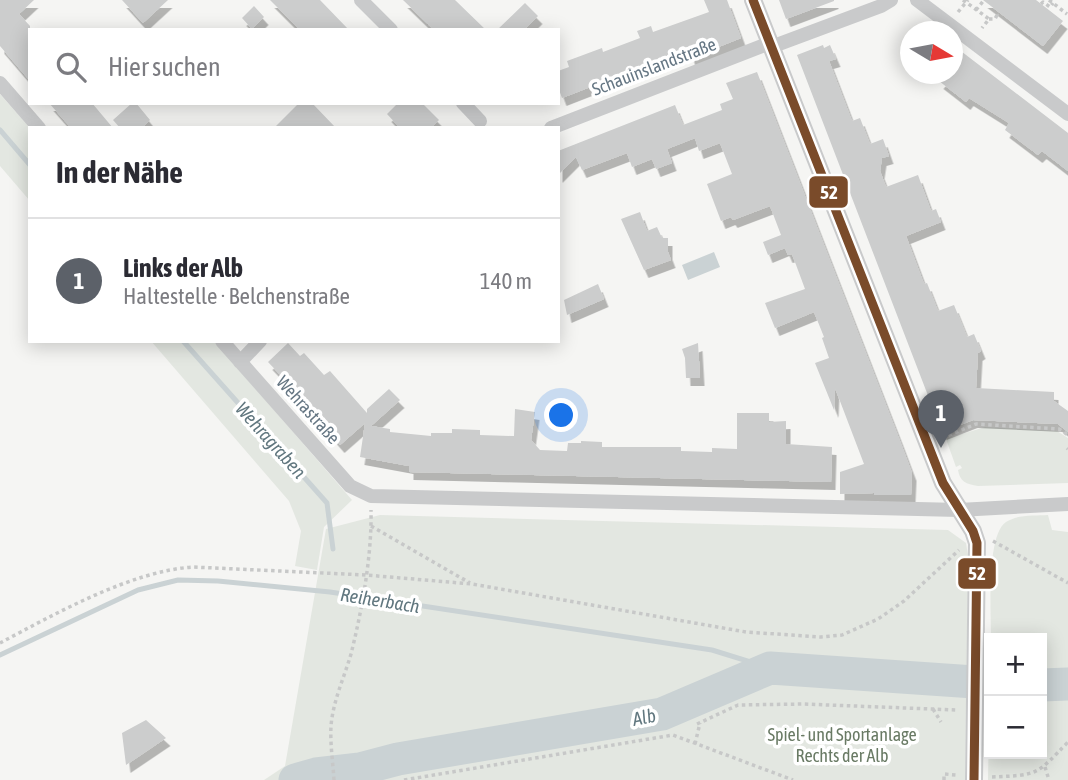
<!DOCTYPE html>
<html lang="de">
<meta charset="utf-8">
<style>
body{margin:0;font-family:"Asap Condensed",sans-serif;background:#f2f2f3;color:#2b2b33}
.controls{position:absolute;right:21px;bottom:21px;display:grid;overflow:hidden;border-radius:0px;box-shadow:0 4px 18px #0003}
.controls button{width:63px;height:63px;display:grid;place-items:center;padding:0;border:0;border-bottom:2px solid #e1e1e2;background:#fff;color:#2b2b33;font:35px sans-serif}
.compass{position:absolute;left:900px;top:21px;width:63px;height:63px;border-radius:50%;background:#fff;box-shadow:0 4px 18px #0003;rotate:100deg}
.you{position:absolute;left:562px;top:416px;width:24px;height:24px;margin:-18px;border:5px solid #fff;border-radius:50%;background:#1a73e8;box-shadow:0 0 0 10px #1a73e833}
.badge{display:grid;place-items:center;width:46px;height:46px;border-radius:50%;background:#5c6169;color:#fff;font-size:23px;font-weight:700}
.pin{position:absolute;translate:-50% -58px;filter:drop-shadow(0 2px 4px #0008)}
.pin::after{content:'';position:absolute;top:37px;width:24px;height:21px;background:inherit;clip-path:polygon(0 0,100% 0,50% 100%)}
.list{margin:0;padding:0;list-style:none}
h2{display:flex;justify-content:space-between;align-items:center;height:91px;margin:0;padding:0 28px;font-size:30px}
h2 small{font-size:23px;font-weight:400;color:#7c7c81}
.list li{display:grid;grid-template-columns:46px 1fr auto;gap:21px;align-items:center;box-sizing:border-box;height:126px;padding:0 28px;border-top:2px solid #e1e1e2}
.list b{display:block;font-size:26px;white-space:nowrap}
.list p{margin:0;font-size:23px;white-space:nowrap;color:#7c7c81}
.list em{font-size:23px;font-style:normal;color:#7c7c81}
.icon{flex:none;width:38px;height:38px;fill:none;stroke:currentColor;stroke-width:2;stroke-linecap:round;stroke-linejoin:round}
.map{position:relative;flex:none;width:1068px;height:780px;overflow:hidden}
.search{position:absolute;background:#fff;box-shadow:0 4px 18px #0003;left:28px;top:28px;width:532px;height:77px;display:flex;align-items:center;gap:18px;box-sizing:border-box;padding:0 24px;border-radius:0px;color:#7c7c81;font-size:26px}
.panel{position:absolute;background:#fff;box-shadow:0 4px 18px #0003;left:28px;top:126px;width:532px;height:217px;border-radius:0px}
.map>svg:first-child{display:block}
.green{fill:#e3e7e1}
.water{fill:#cad2d4}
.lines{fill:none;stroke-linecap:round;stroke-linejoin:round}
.stream{stroke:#cad2d4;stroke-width:5}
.river{stroke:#cad2d4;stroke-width:33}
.building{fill:#cccdcd;filter:url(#shadow)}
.path{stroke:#c7c8c8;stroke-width:3.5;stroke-dasharray:3.5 3.5;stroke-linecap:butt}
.minor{stroke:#c9cacb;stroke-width:14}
.tertiary{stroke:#c9cacb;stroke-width:18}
.bus-1-casing{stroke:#fff;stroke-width:14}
.bus-1{stroke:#7a4b2a;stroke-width:9}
.labels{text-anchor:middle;stroke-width:7;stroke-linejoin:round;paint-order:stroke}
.street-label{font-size:18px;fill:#657683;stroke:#fff}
.park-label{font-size:18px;fill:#697a64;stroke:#fff}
.water-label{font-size:19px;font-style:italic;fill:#61777f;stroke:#fff}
.line-badge{stroke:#fff;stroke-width:2.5}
.badge-label{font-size:19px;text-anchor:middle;font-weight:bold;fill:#fff}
</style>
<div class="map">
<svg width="1068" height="780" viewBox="0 0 1068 780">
<defs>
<filter id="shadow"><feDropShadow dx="4.5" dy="8" stdDeviation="0" flood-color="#0004"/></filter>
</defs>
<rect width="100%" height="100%" fill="#f5f5f3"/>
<path class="green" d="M0,94L30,128V201L0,166Z
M151,341H214L352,500L324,527L317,570L295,566L301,531L289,501Z
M985,427L1057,431L1068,438V483L978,486C966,484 960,482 958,470L962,468L960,465L956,467L946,439Z
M380,515L948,530L966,543L968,555L965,780H264L285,766L326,529Z
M1048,515L1052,530L1068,532V780H988L989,725V754H1042V638H991C991,614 986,535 1006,522C1018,514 1035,516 1048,515Z"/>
<path class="water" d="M714,252L720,267L688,280L682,265Z"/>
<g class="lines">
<path class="stream" d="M0,130L30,165
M183,341L327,503L333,549
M0,655L138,590L178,580L218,581L330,592L712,650L770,668"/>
<path class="river" d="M1042,685L1068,684
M295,780L316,774L360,769L398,759L662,714L770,668L989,683"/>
</g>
<path class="building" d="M0,0H34L19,14L30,26V81L0,46Z
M122,0H168L143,23Z
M270,0H320L349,30H300Z
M403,0H455L486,30H434Z
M704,0H727L741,38L691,58L688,49L562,98L558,87V71L569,67L567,61L602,48L603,52L640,38L637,31L651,26L653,32L709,12Z
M779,0H834V1L786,19Z
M983,0H1036L1063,21L1043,46Z
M525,3L538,16L524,30H497Z
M254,6L264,17L252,29L242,18Z
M823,45L824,48L830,45L836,59L829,61L852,121L860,118L870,144L883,139L889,156L882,158L880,171L886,187L918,175L931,211L936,209L941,222L906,236L924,284L927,283L938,311L954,305L967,337L974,334L981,351L978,353L976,388L1054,392V401L1068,411V432L1058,424L973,420L942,432L797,55Z
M953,45L1068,133V171L1042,151L1038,155L1005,130L1009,123L969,98L966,102L939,81L945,74H953Z
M757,72L900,441L912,473L911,495H874V493L840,494V472L864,464L835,388L834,410L815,363L829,358L822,338L824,337L814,312L775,328L765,303L805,289L792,254L788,255L785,248L768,255L763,242L781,235L770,206L733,220L731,217L721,221L707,184L732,174L720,143L699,151L695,138L667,149L672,163L656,169L652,159L632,167L627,153L582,170L576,157L558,175V151L675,105L683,125L722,110L720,104L733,99L726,83Z
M49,103H92L113,128H71Z
M132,103H136L150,120L142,128H120L113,120Z
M299,103H312L336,128H274Z
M398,103H422L439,120L431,128H400L387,114Z
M640,212L647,231L657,227L662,238H668V252L671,260L644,270L621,219Z
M598,284L604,299L567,315L564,300Z
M288,343L300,356L304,353L324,375L330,371L367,413V409L389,389L400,400L371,426L390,429V432L431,436V433H452V429L480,430V435L514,436L515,409L535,412L531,440L540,450L567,451L568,443H581V441L602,442V447H681V451L712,452V448L737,449V413H769V422L786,421V444L832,447L831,482L409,472V466L360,457L365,423L340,445L306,406L308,404L268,362Z
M698,343L700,378H686L685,358L682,349Z
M146,720L166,738L126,765L122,733Z"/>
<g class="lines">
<path class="path" d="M963,0L989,19L982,28
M1049,0L1067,14
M1041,4L1043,2L1050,7L1053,3
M976,10L984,0
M958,12L968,0
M989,19H995L997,15L994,13
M942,438L976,424L1059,429L1068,435
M1067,448L1068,449
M371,526L470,583
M993,541L1068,583
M0,643C55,614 131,571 193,567L366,575L472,584L746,632L821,637L842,635L878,619L904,601L959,550
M933,709L941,722
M697,724L738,705L803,704L957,710
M695,744L700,723
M1045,767L1049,780
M992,777C1039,775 1036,775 1068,742
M334,780C333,763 330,744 331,726C333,701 344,678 351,654C362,610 372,555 371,510
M404,780L673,735L793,780
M944,780V774L956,775"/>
<path class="minor" d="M361,0L391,30
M917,0L1068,114
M771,47L881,6L891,0
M0,83L39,128
M463,103L480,121
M551,128L770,43
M222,341L350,486L371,496L959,510L1068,504
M240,362L260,341"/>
<path class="tertiary" d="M753,0L943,483L973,531L977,543L974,780"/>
<g class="bus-1-casing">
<path id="bus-1" d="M753,0L943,483L973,531L977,543L974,780"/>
</g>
<use href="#bus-1" class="bus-1"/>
</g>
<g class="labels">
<g class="street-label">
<text transform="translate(654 67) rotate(-21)" y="6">Schauinslandstraße</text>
<text transform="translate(308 410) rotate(48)" y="6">Wehrastraße</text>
</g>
<g class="park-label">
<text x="842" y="741">Spiel- und Sportanlage<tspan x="842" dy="21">Rechts der Alb</tspan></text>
</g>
<g class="water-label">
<text transform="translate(271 440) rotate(48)" y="7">Wehragraben</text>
<text transform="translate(380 600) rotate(9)" y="7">Reiherbach</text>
<text transform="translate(644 717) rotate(-11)" y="7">Alb</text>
</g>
</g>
<g class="line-badge">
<rect x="808" y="175" width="41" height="34" rx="7" fill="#7a4b2a"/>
<rect x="957" y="557" width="40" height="33" rx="7" fill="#7a4b2a"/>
</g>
<g class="badge-label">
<text x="829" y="199">52</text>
<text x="977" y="580">52</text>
</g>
</svg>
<div class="controls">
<button>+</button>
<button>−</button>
</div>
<svg class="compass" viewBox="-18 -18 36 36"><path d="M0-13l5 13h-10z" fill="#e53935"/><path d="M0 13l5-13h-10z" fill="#7c7c81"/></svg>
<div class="you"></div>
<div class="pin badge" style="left:941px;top:448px">1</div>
<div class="search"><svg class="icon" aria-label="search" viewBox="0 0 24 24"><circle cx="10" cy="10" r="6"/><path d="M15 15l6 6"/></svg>Hier suchen</div>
<section class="panel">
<h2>In der Nähe<small></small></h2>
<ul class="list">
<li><span class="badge">1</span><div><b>Links der Alb</b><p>Haltestelle · Belchenstraße</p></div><em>140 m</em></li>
</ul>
</section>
</div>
